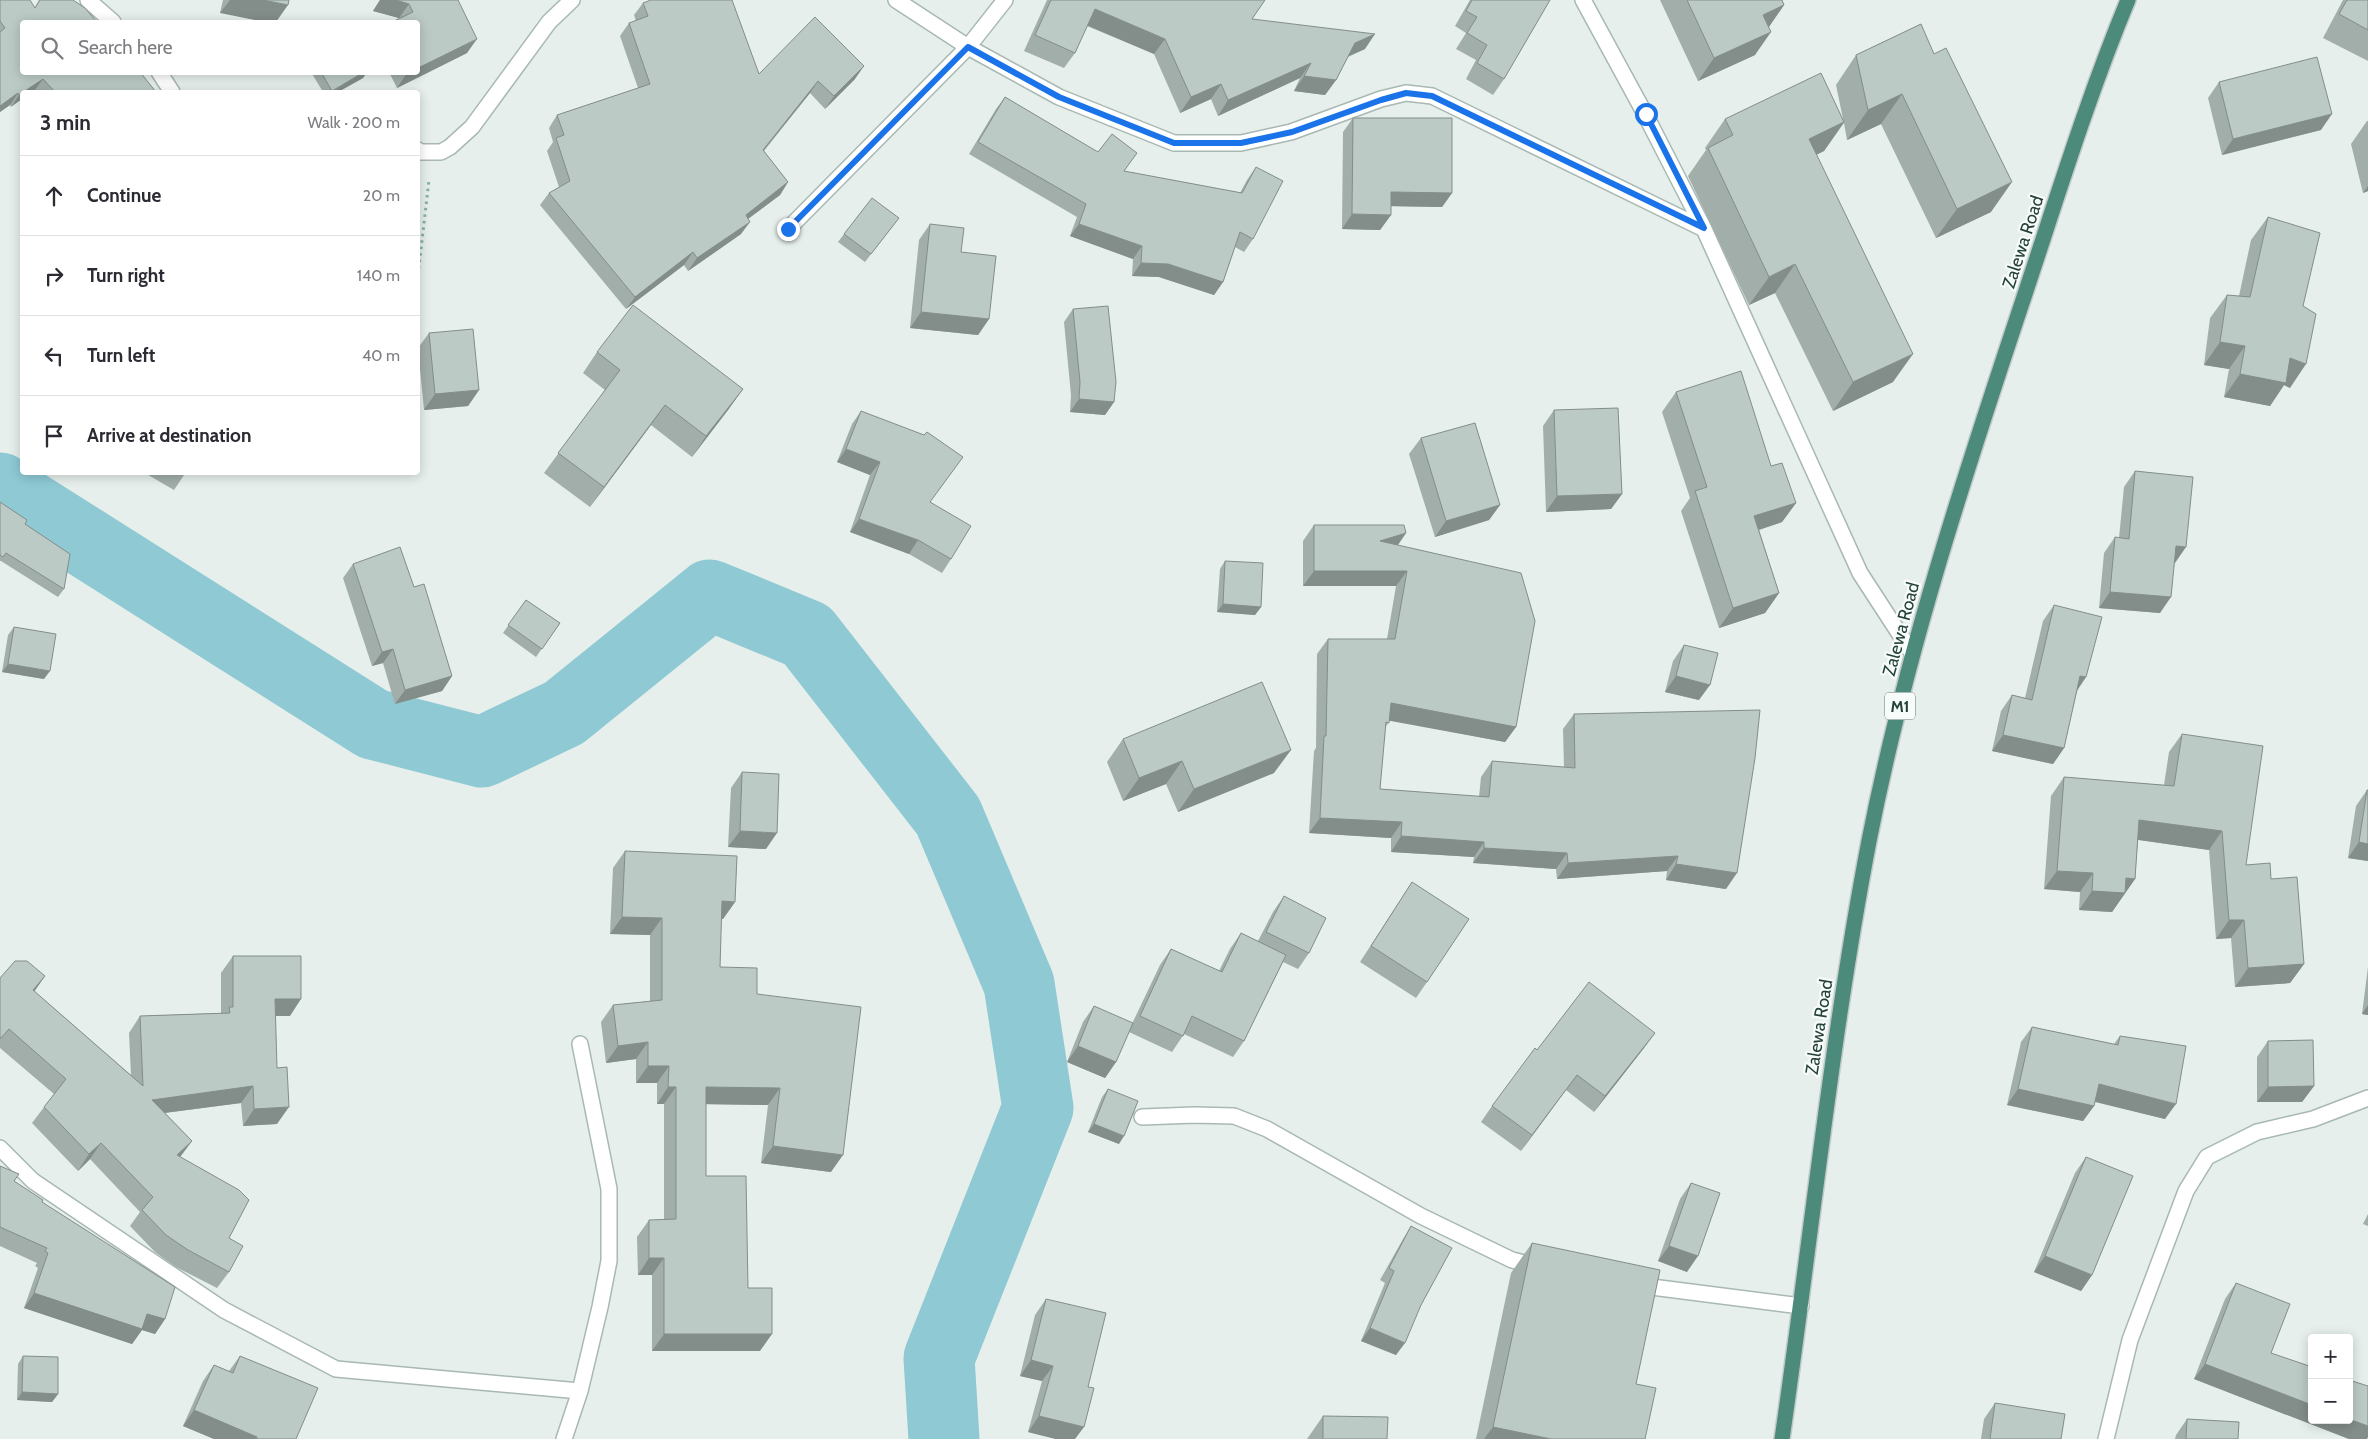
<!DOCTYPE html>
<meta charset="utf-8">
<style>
body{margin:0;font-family:Cabin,sans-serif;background:#f7f7f7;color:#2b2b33}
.controls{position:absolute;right:15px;bottom:15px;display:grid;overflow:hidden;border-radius:5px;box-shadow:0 2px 12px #0003}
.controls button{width:45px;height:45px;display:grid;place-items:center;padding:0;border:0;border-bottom:1px solid #e1e1e2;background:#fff;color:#2b2b33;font:25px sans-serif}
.stop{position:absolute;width:15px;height:15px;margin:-11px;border:4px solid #1a73e8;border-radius:50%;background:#fff}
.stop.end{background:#1a73e8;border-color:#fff;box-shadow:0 1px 5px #0008}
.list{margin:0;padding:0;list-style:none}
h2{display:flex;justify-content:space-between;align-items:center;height:65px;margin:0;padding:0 20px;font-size:21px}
h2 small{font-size:16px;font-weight:400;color:#7c7c81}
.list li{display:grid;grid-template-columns:32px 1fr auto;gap:15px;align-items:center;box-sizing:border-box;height:80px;padding:0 20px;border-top:1px solid #e1e1e2}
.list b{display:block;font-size:19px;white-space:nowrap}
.list em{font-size:16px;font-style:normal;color:#7c7c81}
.icon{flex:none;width:28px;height:28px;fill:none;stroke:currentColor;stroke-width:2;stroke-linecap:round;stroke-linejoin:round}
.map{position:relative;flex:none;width:2368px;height:1439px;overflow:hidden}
.search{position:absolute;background:#fff;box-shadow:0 2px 12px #0003;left:20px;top:20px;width:400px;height:55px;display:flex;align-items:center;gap:12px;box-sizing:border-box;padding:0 18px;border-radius:5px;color:#7c7c81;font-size:19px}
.panel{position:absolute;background:#fff;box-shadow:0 2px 12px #0003;left:20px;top:90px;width:400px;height:385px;border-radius:5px}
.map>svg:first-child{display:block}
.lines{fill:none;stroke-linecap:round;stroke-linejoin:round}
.river{stroke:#8ec9d4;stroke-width:71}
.minor-casing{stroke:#a8b8b2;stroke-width:18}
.trunk-casing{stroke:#c2cac8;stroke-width:18}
.path{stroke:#86b3a5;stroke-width:3;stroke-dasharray:2.5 4;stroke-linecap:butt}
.minor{stroke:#fff;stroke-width:15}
.trunk{stroke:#4c8a7c;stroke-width:15}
.wall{fill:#a1aea9}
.shaded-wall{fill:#838d89}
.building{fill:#bbcac4;stroke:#838d89}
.route{stroke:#1a73e8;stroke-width:6}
.labels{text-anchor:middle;stroke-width:4.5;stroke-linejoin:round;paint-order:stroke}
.shield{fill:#f7fbf9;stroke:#637a73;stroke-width:1}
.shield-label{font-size:16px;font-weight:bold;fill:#24423a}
.street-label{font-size:18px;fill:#24423a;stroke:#f7fbf9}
</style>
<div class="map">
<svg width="2368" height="1439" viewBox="0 0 2368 1439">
<rect width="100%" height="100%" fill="#e6efeb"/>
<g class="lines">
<path class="river" d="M0,488L373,724L482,752L564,713L710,595L807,635L948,816L1019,984L1038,1108L939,1358L944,1439"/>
<g class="minor-casing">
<path id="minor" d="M88,0L113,22
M896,0L968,47L1059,97L1174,143H1241L1291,132L1381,99L1406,93L1432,96L1704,229
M1583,0L1645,114L1704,229L1860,573L1912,653
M159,72L172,92
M418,150L420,152H441L450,147L472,127L549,22L572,0
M788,229L968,47L1005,0
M1142,1117L1194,1115L1234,1116L1267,1129L1421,1216L1512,1260L1537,1266
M0,1148L33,1181L224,1310L336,1369L580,1391
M1636,1285L1801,1306
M564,1439L580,1391L600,1307L609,1261V1189L580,1044
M2106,1439L2130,1340L2186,1191L2207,1157L2257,1132L2313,1119L2368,1098"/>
</g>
<g class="trunk-casing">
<path id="trunk" d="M1782,1439C1811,1240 1831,1039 1869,841C1905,657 1963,480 2022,303C2056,201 2087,99 2128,0"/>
</g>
<path class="path" d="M418,275L429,180"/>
<use href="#minor" class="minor"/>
<use href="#trunk" class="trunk"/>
</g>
<path class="wall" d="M0,0L35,7L39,0H73L155,92H36L34,91L32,92H22L11,107L10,105L0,112Z
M223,0H289L220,13Z
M380,0H458L467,53L397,88L389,72H418L399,18L373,11Z
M1047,0H1265L1252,19L1365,49L1348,57L1336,80L1325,95L1294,91L1300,78L1218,116L1211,99L1180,113L1154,54L1087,26L1075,53L1064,68L1024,51Z
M1470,0H1550L1504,79L1493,95L1466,79L1476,60L1456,49L1466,33L1455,26Z
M1660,0H1782L1784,5L1769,27L1755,55L1698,81Z
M2343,0H2368V61L2323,38Z
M643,3L759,74L855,79L825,109L810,93L764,151L788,182L780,195L748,219L741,234L688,271L684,265L626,309L540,205L549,193L559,187L547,151L553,142L549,128L557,115L638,88L620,36L629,23L636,21L634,15Z
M1921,24L1991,212L1936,238L1881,124L1847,140L1844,123L1824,151L1816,155L1893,382L1833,411L1775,293L1749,305L1688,176L1706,150L1705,148L1725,119H1843L1836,85L1856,55Z
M311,72H367L363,78L338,92H323Z
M2219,82L2321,130L2222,155L2208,98Z
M1005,97L1124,171L1240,193L1247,180L1256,167L1253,239L1244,252L1235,247L1223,282L1214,295L1159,277L1132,276L1133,259L1070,236L1077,217L969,154L996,109Z
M1353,118L1452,193L1442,207L1391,206V215L1380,230L1342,229L1343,132Z
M2367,121H2368V191L2363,193L2351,144Z
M2268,217L2303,306L2290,388L2284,385L2270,406L2224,397L2229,369L2204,365L2210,318L2227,295L2239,296L2251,240Z
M899,218L865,262L838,242L844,234Z
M930,224L961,252L989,319L978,335L910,328L919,240Z
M1073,309L1114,402L1105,415L1070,412L1071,395L1064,322Z
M429,333L479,390L468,406L424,410L418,348Z
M597,352L743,389L728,410L692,457L651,425L590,507L544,473L605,390L583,373Z
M1676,392L1771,466L1796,503L1782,522L1759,530L1779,593L1765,613L1719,628L1681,511L1690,498L1662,412Z
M1554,410L1622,494L1611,509L1546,512L1543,426Z
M861,411L931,502L951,559L942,573L909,554L850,532L870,475L837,462L852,424Z
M1421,438L1500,505L1489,520L1435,537L1409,454Z
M2135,471L2175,563H2174L2160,613L2099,608L2104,553L2115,537L2119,538L2124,487Z
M143,472H186L174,490Z
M0,502L25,524L64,589L58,597L1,561H0Z
M1314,525L1406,533L1398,545L1516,727L1505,742L1390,720L1385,728L1380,789L1479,797L1481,777L1492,761L1564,767L1563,729L1574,714L1726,889L1666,880L1667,871L1557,879L1556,869L1473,863L1474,857L1391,852V838L1309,833L1314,751L1316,748L1317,654L1328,639H1387L1396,586H1303V541Z
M1225,561L1261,607L1255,615L1217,612L1220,569Z
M353,564L414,587L452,676L442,691L395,704L383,663L372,666L343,578Z
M526,600L560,623L536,657L503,633Z
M2054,605L2086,677L2077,691L2064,748L2053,764L1992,751L2001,711L2012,695L2025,698L2043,621Z
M14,627L44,679L2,672L8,635Z
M1684,645L1699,700L1665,692L1673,661Z
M2182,734L2246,865L2271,879L2304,964L2290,983L2235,987L2231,938L2216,939L2209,850L2138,840L2135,879L2112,912L2079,910L2080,892L2044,889L2051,796L2064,777L2164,785L2169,752Z
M1123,739L1274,773L1178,812L1166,784L1123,801L1107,762Z
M742,772L766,849L728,847L731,788Z
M2367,790H2368V861L2348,858L2356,806Z
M625,851L735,902L723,919H721L720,967L757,994L831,1172L761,1163L768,1105L706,1104V1176L748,1288L760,1351H652V1275H638L637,1237L649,1220H664V1104H657V1083H636V1059L606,1063L601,1022L613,1005L650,1001V935L610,934L613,868Z
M1412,882L1427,982L1416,998L1360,962Z
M1284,896L1309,953L1298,969L1283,962L1244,1041L1233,1057L1184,1034L1172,1052L1129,1032L1116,1062L1105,1078L1067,1062L1083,1022L1094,1006L1131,1026L1160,965L1171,949L1219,971L1230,949L1241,933L1258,941L1273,912Z
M233,956L290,1016H275L277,1124L243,1126L241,1103L165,1113L192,1141L180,1157L229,1238V1272L217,1288L176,1267L155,1252L130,1226L140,1212L90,1159L78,1171L32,1123L54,1094L0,1048V978L45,976L34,991L131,1075L129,1033L140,1016L221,1013V973Z
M2368,967V1015L2362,1014Z
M2032,1027L2114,1044L2120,1036L2165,1119L2095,1102L2094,1106L2083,1121L2007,1105L2021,1042Z
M1655,1033L1644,1048L1594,1112L1566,1090L1521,1151L1481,1122L1492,1106L1537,1050Z
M2268,1041L2314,1086L2302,1102H2257V1057Z
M1108,1089L1119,1144L1088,1132L1102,1097Z
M2086,1157L2092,1275L2081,1291L2034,1272L2075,1173Z
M0,1166L14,1181L42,1202L165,1319L155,1334L142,1330L132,1344L24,1308L38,1268L35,1266L37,1263L0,1246Z
M1691,1183L1687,1272L1658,1261L1680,1199Z
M2368,1214V1226L2363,1224Z
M1411,1226L1421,1305L1396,1355L1361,1341L1385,1283L1380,1280L1403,1239Z
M1532,1243L1636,1384L1645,1439H1476L1511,1273Z
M2236,1283L2271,1353L2367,1439H2349L2194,1379L2225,1299Z
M1046,1299L1075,1439H1056L1028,1432L1042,1381L1020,1376L1035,1315Z
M23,1356L58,1394L52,1402L17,1400L18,1364Z
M240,1356L296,1439H214L183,1426L203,1381L214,1365L229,1371Z
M1995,1403L2061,1439H1981L1984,1419Z
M1323,1416L1387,1439H1307Z
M2187,1419L2238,1439H2175L2176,1435Z"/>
<path class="shaded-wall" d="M230,0H263L288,5L276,22H264L220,13Z
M380,0H396L409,4L399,18L373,11Z
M1784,5L1768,28L1763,15Z
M1095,9L1165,39L1154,54L1084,24Z
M1771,32L1755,55L1698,81L1714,58Z
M1375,34L1365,49L1344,58L1355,43Z
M477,39L467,53L397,88L407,73L418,72V68Z
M1311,63L1300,78L1218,116L1228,100Z
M864,66L855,79L825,109L834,96Z
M364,72H367L363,78L338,92H332Z
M1304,76L1336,80L1325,95L1294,91Z
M43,79L34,91L32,92H23Z
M818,81L810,93L754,162L763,150Z
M1221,84L1211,99L1180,113L1191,97Z
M18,93L10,105L0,112V106Z
M22,93V99L11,107L19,95Z
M1902,94L1881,124L1847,140L1868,110Z
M2332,114L2321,130L2222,155L2233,139Z
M1844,122L1824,151L1789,168L1809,139Z
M788,182L780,195L737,227L746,215Z
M2012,182L1991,212L1936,238L1957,209Z
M2368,186V191L2363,193Z
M1391,192L1452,193L1442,207L1381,206Z
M1352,214L1391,215L1380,230L1342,229Z
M750,222L741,234L688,271L697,258Z
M1079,224L1142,246L1133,259L1070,236Z
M693,252L684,265L626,309L635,297Z
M1141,263L1168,264L1223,282L1214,295L1159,277L1132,276Z
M1795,264L1775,293L1749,305L1769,277Z
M921,312L989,319L978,335L910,328Z
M2220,342L2245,346L2229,369L2204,365Z
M1913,354L1893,382L1833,411L1853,382Z
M2290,358L2306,364L2290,388L2284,385L2270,406L2224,397L2240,374Z
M743,389L728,410L692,457L706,436Z
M479,390L468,406L424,410L435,394Z
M1079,399L1114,402L1105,415L1070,412Z
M665,405L651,425L590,507L604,487Z
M846,449L880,462L870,475L837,462Z
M1622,494L1611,509L1546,512L1557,496Z
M1796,503L1782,522L1740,536L1754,516Z
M1500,505L1489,520L1435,537L1446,521Z
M859,519L918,540L909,554L850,532Z
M1406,533L1395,549L1380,541Z
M2176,546L2186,547L2175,563L2165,562Z
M1314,571H1407L1396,586H1303Z
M2110,592L2171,597L2160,613L2099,608Z
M1779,593L1765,613L1719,628L1733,608Z
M1223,604L1261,607L1255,615L1217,612Z
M393,649L383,663L372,666L382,652Z
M8,664L50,671L44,679L2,672Z
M452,676L442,691L395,704L405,690Z
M1676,676L1710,685L1699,700L1665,692Z
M2080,676L2086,677L2075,693Z
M1391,703L1516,727L1505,742L1380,719Z
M2003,735L2064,748L2053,764L1992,751Z
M1291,750L1274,773L1178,812L1194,789Z
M1182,761L1166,784L1123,801L1139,778Z
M1320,818L1402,822L1391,838L1309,833Z
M2139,820L2222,831L2209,850L2126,838Z
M740,831L777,833L766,849L728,847Z
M1401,836L1484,842L1474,857L1391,852Z
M2359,842L2368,844V861L2348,858Z
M1484,848L1567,853L1556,869L1473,863Z
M1678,856L1667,871L1557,879L1568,863Z
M1676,864L1737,873L1726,889L1666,880Z
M2057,871L2093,873L2080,892L2044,889Z
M2126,878L2135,879L2112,912L2079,910L2092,891Z
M722,901L735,902L723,919L710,918Z
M622,917L662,918L650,935L610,934Z
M2229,920H2244L2231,938L2216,939Z
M2304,964L2290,983L2235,987L2248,968Z
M45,976L34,992L33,990Z
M275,999H301L290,1016H263Z
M2368,1005V1015L2362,1014Z
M1655,1033L1644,1048L1594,1112L1605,1096Z
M648,1042L636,1059L606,1063L618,1046Z
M1078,1046L1116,1062L1105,1078L1067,1062Z
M648,1066H669L657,1083H636Z
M1577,1075L1566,1090L1521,1151L1532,1135Z
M2099,1084L2176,1104L2165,1119L2088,1100Z
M253,1086L241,1103L140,1116L152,1100Z
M2314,1086L2302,1102H2257L2268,1087Z
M668,1087H676L664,1104H657Z
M706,1087L780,1088L768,1105L694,1104Z
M2018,1089L2094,1106L2083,1121L2007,1105Z
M289,1107L277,1124L243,1126L254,1109Z
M1094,1124L1124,1136L1119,1144L1088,1132Z
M192,1141L180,1157L177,1155Z
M101,1143L90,1159L78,1171L89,1154Z
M773,1146L843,1155L831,1172L761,1163Z
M1669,1246L1698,1256L1687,1272L1658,1261Z
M2045,1256L2092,1275L2081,1291L2034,1272Z
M649,1258H664L652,1275H638Z
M34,1293L147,1314L165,1319L155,1334L142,1330L132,1344L24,1308Z
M1370,1328L1405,1343L1396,1355L1361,1341Z
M664,1334H772L760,1351H652Z
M1031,1360L1053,1366L1042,1381L1020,1376Z
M2205,1364L2312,1405V1420H2349V1419L2368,1426V1437L2367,1439H2349L2194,1379Z
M22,1392L58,1394L52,1402L17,1400Z
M194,1410L257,1437L256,1439H214L183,1426Z
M1039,1416L1084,1427L1075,1439H1056L1028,1432Z
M1493,1427L1551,1439H1484Z"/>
<path class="building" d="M0,0H30L35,8L40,0H73L85,8L97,22H22V72H140L156,92H55L43,79L19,95L18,93L0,106V32L5,28L0,21Z
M263,0H289L288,5Z
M396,0H458L477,39L418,68V22H392L413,12L409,4Z
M651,0H732L759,74L815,17L864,66L834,96L818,81L763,150L788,182L746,215L750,222L697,258L693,252L635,297L549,193L570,181L556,138L564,135L557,115L650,84L629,23L648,16L643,3Z
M1051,0H1265L1252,19L1375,34L1355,43L1336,80L1304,76L1311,63L1228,100L1221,84L1191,97L1165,39L1095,9L1075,53L1035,35Z
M1472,0H1550L1504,79L1477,63L1487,45L1467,33L1477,17L1466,11Z
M1687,0H1782L1784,5L1763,15L1771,32L1714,58Z
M2347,0H2368V30L2339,14Z
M1921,24L1934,54L1946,48L2012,182L1957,209L1902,94L1868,110L1856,55Z
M2317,57L2332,114L2233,139L2219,82Z
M321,72H364L332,91Z
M1821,73L1844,122L1809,139L1913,354L1853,382L1795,264L1769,277L1708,148L1733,135L1725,119Z
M1005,97L1098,152L1112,134L1137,153L1124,171L1242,193L1256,167L1283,181L1253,239L1240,232L1223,282L1168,264L1141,263L1142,246L1079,224L1086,204L978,142Z
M1353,118H1452V193L1391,192V215L1352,214Z
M872,198L899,218L871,254L844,234Z
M2268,217L2320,233L2303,306L2316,314L2306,364L2290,358L2286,383L2240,374L2245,346L2220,342L2227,295L2250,297Z
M930,224L964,228L961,252L996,256L989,319L921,312Z
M633,305L743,389L706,436L665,405L604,487L558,453L620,370L597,352Z
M1108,306L1116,382L1114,402L1079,399L1080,382L1073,309Z
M473,329L479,390L435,394L429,333Z
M1741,371L1771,466L1782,463L1796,503L1754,516L1779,593L1733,608L1695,491L1707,487L1676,392Z
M1618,408L1622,494L1557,496L1554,410Z
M861,411L924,435L927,432L963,457L930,502L971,526L951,559L918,540L859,519L880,462L846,449Z
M1475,423L1500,505L1446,521L1421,438Z
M2135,471L2193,477L2186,547L2176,546L2171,597L2110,592L2115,537L2129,539Z
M0,502L27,520L25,524L70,554L64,589L6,553L3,557L0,555Z
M1314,525H1404L1406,533L1380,541L1521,573L1535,621L1516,727L1391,703L1389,723L1386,722L1380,789L1489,797L1492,761L1575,768L1574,714L1760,710L1755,758L1737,873L1676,864L1678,856L1568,863L1567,853L1484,848V842L1401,836L1402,822L1320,818L1324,736H1326L1328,639H1395L1407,571H1314Z
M400,547L414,587L424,584L452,676L405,690L393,649L382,652L353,564Z
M1225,561L1263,563L1261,607L1223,604Z
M526,600L560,623L542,649L508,625Z
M2054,605L2102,617L2086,677L2080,676L2064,748L2003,735L2012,695L2032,700Z
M14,627L56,634L50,671L8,664Z
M1684,645L1718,653L1710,685L1676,676Z
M1262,682L1291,750L1194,789L1182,761L1139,778L1123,739Z
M2182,734L2263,746L2246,865L2270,863L2271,879L2297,877L2304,964L2248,968L2244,920H2229L2222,831L2139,820L2135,879L2126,878L2125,893L2092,891L2093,873L2057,871L2064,777L2174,786Z
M742,772L779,774L777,833L740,831Z
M2367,790H2368V844L2359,842Z
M625,851L737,856L735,902L722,901L720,967L757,968V994L861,1007L843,1155L773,1146L780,1088L706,1087V1176H746L748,1288H772V1334H664V1258H649V1220L676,1219V1087H668L669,1066H648V1042L618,1046L613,1005L662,1000V918L622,917Z
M1412,882L1469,919L1427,982L1371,946Z
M1284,896L1326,918L1309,953L1266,932Z
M1241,933L1286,955L1244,1041L1192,1016L1183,1036L1140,1016L1171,949L1222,972Z
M233,956H301V999H275L277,1068L287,1067L289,1107L254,1109L253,1086L152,1100L192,1141L177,1155L239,1190L249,1200L229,1238L243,1246L229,1272L188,1250L166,1235L142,1210L153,1197L101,1143L89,1154L44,1107L66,1079L9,1029L0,1039V978L15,961H27L45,976L33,990L143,1086L140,1016L230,1013L229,1007H233Z
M1589,982L1655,1033L1605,1096L1577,1075L1532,1135L1492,1106L1535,1048L1537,1050Z
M1094,1006L1133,1023L1116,1062L1078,1046Z
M2032,1027L2118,1045L2120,1036L2186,1046L2176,1104L2099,1084L2094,1106L2018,1089Z
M2313,1040L2314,1086L2268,1087V1041Z
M1108,1089L1138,1101L1124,1136L1094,1124Z
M2086,1157L2133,1176L2092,1275L2045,1256Z
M0,1166L19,1174L14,1181L43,1200L42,1202L175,1287L165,1319L147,1314L142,1329L34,1293L48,1253L45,1251L47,1248L0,1227Z
M1691,1183L1720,1193L1698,1256L1669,1246Z
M1411,1226L1452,1248L1421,1305L1405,1343L1370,1328L1394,1271L1389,1268Z
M1532,1243L1660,1270L1636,1384L1656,1388L1645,1439H1551L1493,1427Z
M2236,1283L2290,1304L2271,1353L2312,1367V1405L2205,1364Z
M1046,1299L1106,1313L1088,1387L1094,1388L1084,1427L1039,1416L1053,1366L1031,1360Z
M23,1356L58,1357V1394L22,1392Z
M240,1356L318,1388L296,1439H257V1437L194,1410L214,1365L233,1373Z
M2349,1380L2368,1386V1426L2349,1419Z
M1995,1403L2065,1414L2061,1439H1990Z
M1323,1416L1388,1417L1387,1439H1323Z
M2187,1419L2239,1422L2238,1439H2186Z"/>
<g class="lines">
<path class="route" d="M788,229L968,47L1059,97L1174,143H1241L1292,132L1381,100L1406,93L1432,96L1704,228L1646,114"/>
</g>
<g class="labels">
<rect class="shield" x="1885" y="692.5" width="30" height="27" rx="4"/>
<g class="shield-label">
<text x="1900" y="712">M1</text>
</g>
<g class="street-label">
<text transform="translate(2023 242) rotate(-72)" y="6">Zalewa Road</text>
<text transform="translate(1901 629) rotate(-75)" y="6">Zalewa Road</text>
<text transform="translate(1819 1027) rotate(-81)" y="6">Zalewa Road</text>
</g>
</g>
</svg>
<div class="controls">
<button>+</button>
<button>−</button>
</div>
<div class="stop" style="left:1646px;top:114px"></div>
<div class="stop end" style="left:788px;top:229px"></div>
<div class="search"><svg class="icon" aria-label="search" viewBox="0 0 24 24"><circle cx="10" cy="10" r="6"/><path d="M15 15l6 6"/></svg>Search here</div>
<section class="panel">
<h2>3 min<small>Walk · 200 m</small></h2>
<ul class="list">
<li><svg class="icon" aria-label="ahead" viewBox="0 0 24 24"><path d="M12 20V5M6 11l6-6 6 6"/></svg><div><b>Continue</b></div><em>20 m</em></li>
<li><svg class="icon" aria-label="right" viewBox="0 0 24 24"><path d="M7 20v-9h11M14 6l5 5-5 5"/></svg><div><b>Turn right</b></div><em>140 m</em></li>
<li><svg class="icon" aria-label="left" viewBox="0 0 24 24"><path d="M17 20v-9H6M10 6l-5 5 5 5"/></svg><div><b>Turn left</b></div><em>40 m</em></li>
<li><svg class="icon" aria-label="arrive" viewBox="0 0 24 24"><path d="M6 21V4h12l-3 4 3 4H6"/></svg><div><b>Arrive at destination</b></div></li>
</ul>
</section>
</div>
